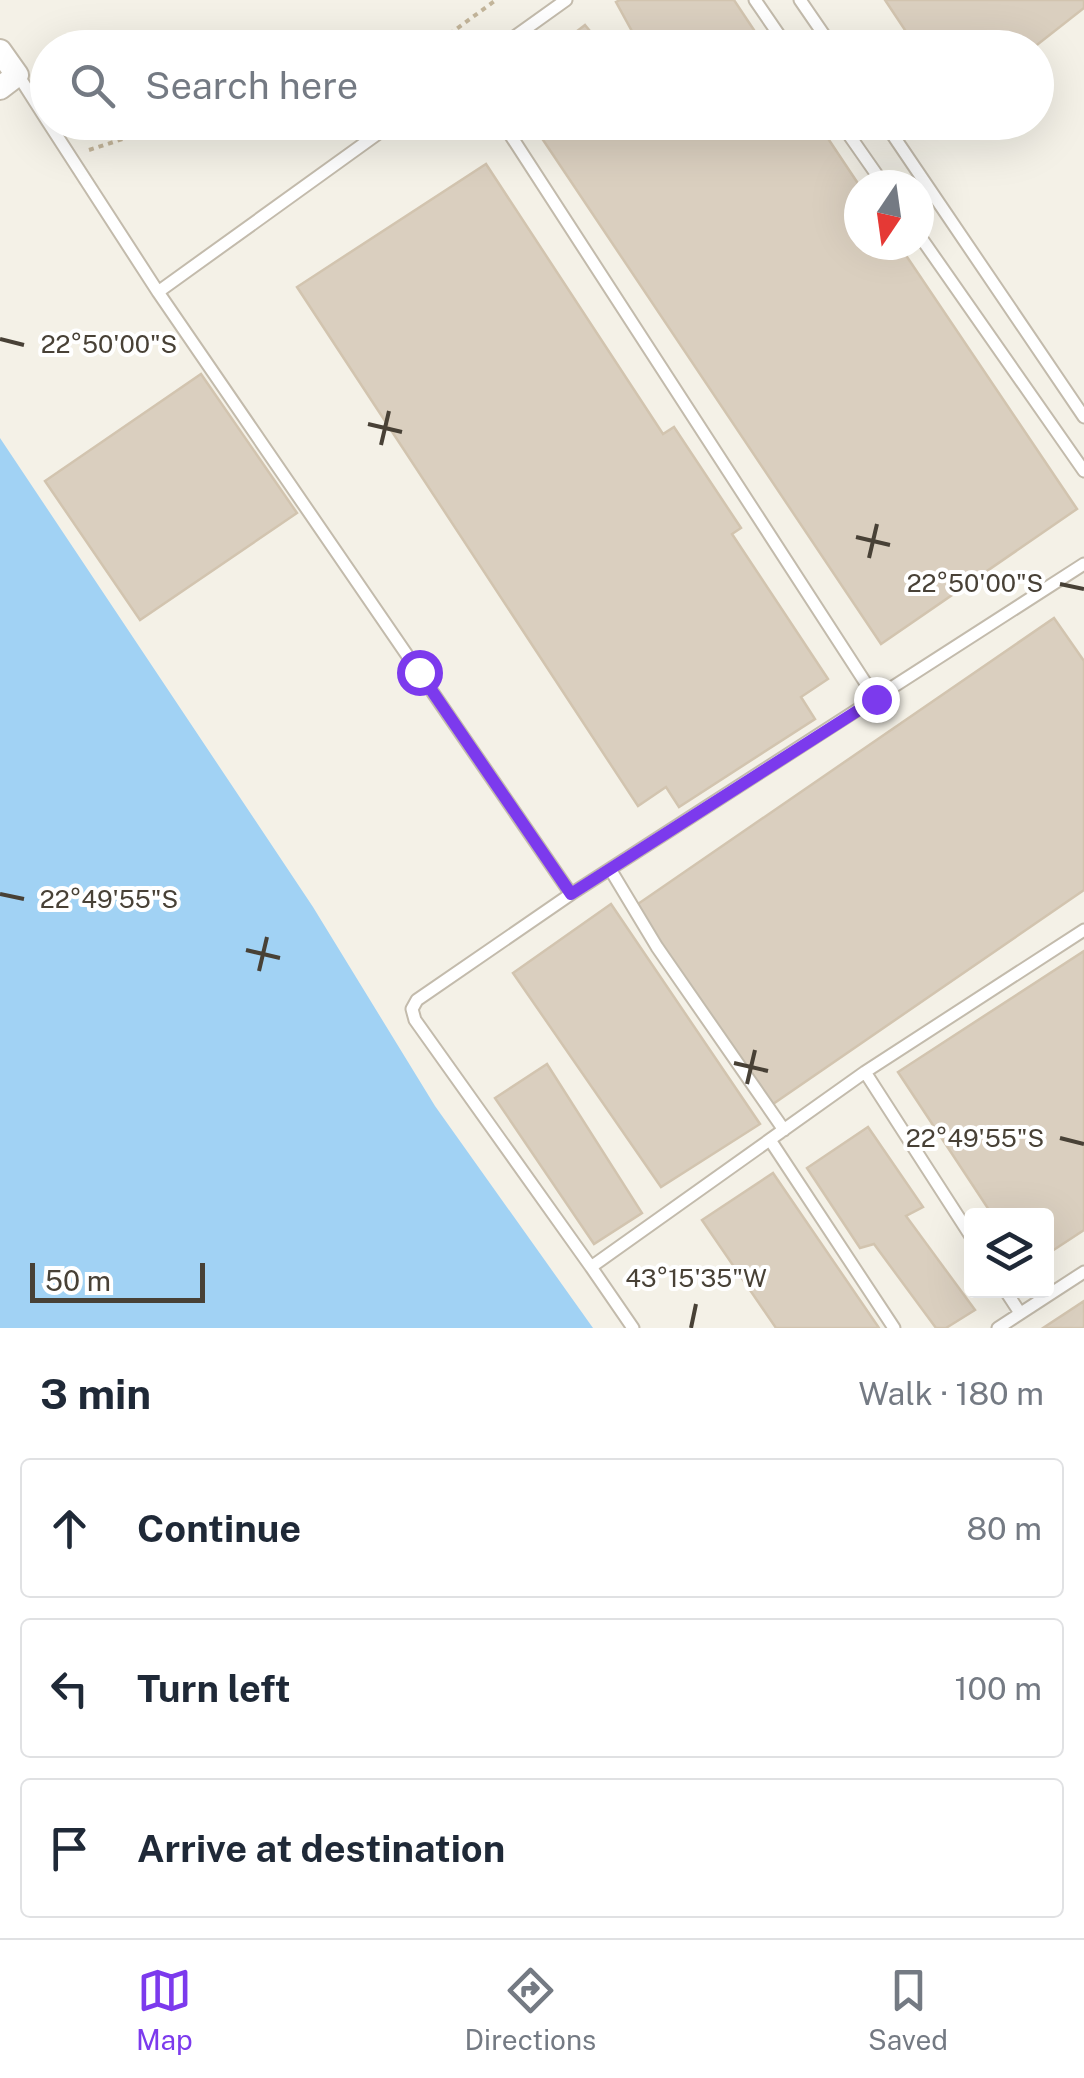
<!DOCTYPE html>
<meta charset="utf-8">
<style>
body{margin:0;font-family:"Public Sans",sans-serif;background:#f6f6f7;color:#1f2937}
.controls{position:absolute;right:30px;bottom:30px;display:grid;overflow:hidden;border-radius:10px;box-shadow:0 10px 40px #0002}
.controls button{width:90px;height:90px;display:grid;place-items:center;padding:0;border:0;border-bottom:2px solid #e0e1e3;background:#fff;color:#1f2937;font:50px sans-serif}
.compass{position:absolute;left:844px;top:170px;width:90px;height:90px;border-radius:50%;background:#fff;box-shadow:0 10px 40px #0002;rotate:193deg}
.scale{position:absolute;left:30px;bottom:25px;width:175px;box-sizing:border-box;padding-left:10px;border:5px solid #484136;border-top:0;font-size:28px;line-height:35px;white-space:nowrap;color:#484136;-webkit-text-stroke:8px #fff;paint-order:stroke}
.stop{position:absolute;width:30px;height:30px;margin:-22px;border:8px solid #7c3aed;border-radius:50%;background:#fff}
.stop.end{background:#7c3aed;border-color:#fff;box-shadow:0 2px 10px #0008}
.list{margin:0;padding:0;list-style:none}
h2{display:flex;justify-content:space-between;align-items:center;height:130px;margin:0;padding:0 40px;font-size:42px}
h2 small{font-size:32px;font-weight:400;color:#747a83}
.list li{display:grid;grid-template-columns:65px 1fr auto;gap:30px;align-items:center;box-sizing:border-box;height:140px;margin:0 20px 20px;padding:0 20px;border:2px solid #e0e1e3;border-radius:10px}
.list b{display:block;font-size:38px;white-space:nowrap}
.list em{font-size:32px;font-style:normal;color:#747a83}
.icon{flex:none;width:55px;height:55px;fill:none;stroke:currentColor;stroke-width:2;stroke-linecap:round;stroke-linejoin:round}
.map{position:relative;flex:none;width:1084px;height:1328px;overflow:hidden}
.search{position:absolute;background:#fff;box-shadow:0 10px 40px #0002;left:30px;right:30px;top:30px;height:110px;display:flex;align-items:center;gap:25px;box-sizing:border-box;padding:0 35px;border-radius:55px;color:#747a83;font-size:38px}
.sheet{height:610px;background:#fff}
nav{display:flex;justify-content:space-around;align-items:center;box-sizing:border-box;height:140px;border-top:2px solid #e0e1e3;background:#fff;font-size:28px;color:#747a83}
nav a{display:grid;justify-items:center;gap:5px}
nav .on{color:#7c3aed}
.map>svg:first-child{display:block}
.water{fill:#a1d2f4}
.building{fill:#dacfbf;stroke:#d2c4af;stroke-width:2.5}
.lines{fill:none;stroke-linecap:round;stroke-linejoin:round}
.lane-casing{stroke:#c3bbac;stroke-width:15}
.street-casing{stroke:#c3bbac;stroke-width:26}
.path{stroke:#c3b59a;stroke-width:4;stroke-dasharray:5 5;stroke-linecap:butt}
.lane{stroke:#fff;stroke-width:11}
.street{stroke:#fff;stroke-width:22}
.route{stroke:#7c3aed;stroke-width:12}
.ticks{fill:none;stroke:#484136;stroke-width:4}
.ticks-label{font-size:25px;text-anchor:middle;fill:#484136;stroke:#fff;stroke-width:8;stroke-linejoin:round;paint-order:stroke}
</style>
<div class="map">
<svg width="1084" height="1328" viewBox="0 0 1084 1328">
<rect width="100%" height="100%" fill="#f4f1e7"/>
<path class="water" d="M0,438L313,907L435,1106L593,1328H0Z"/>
<path class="building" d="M620,0H734L766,48H617L634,35L616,2Z
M885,0H1084V8L1033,48H917Z
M585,25L604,48H555Z
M531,122H817L859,185V245H899L1077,509L881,644Z
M486,164L663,434L674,427L741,528L732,534L828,679L801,697L815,719L679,807L666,787L638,806L297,287Z
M201,374L297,513L140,620L45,481Z
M1054,618L1084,661V890L773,1104L635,906Z
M611,904L760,1124L661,1187L513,973Z
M1084,951V1230L1046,1255V1216H993L898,1072Z
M547,1064L642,1213L594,1244L495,1098Z
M868,1127L923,1207L906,1216L975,1310L946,1328H936L874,1244L860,1248L807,1168Z
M773,1173L879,1328H776L702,1220Z
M1084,1301V1328H1043Z"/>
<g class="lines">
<g class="lane-casing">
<path id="lane" d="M755,0L788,48
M800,0L833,48
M499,48L566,0
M18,75L48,122
M48,122L158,292L571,894L417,1000L412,1009L415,1020L591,1267
M502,122L876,699
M840,122L884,185
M884,122L1084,417
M919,235L1084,471
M158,292L394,122
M610,869L657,947L784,1130
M571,894L1084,564
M865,1072L972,1238
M770,1140L894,1328
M1005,1290L1020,1313
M633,1328L591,1267L865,1072L1084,930
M998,1328L1084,1272"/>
</g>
<g class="street-casing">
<path id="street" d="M0,51L17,75L0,88"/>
</g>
<path class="path" d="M412,48L444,38L496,0
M89,150L175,122"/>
<use href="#lane" class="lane"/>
<use href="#street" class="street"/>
</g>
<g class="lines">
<path class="route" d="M419,672L571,894L876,699"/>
</g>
<path class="ticks" d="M0,339L24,345M368,424L402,432M381,445L389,411M856,537L890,545M869,558L877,524M1060,584L1084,589M0,894L24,899M246,950L280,958M259,971L267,937M734,1063L768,1071M747,1084L755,1050M1060,1138L1084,1144M691,1328L696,1304"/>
<g class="ticks-label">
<text x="109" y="353">22°50'00"S</text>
<text x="975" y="592">22°50'00"S</text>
<text x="109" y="908">22°49'55"S</text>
<text x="975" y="1147">22°49'55"S</text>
<text x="696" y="1287">43°15'35"W</text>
</g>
</svg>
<div class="controls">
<button><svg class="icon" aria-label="layers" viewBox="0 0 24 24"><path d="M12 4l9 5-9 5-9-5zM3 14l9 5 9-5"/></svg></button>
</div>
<svg class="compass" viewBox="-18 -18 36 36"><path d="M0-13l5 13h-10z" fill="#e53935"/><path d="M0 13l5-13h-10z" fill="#747a83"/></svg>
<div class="scale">50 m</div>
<div class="stop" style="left:419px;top:672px"></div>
<div class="stop end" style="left:876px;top:699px"></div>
<div class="search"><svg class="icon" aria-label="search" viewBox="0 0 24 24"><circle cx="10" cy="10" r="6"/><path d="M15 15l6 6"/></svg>Search here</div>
</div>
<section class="sheet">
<h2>3 min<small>Walk · 180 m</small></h2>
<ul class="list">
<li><svg class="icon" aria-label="ahead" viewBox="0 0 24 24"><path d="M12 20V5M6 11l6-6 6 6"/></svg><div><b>Continue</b></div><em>80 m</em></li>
<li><svg class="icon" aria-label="left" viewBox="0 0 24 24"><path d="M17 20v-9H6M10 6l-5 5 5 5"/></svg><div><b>Turn left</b></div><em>100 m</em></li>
<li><svg class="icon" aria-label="arrive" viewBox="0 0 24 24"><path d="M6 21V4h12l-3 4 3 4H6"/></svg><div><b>Arrive at destination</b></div></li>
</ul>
</section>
<nav>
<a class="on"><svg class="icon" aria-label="map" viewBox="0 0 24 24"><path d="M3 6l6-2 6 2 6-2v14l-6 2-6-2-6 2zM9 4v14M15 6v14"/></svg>Map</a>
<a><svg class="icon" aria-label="directions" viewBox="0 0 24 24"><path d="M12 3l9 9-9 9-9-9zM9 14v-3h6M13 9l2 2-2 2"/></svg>Directions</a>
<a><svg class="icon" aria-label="saved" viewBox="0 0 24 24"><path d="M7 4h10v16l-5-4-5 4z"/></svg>Saved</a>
</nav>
